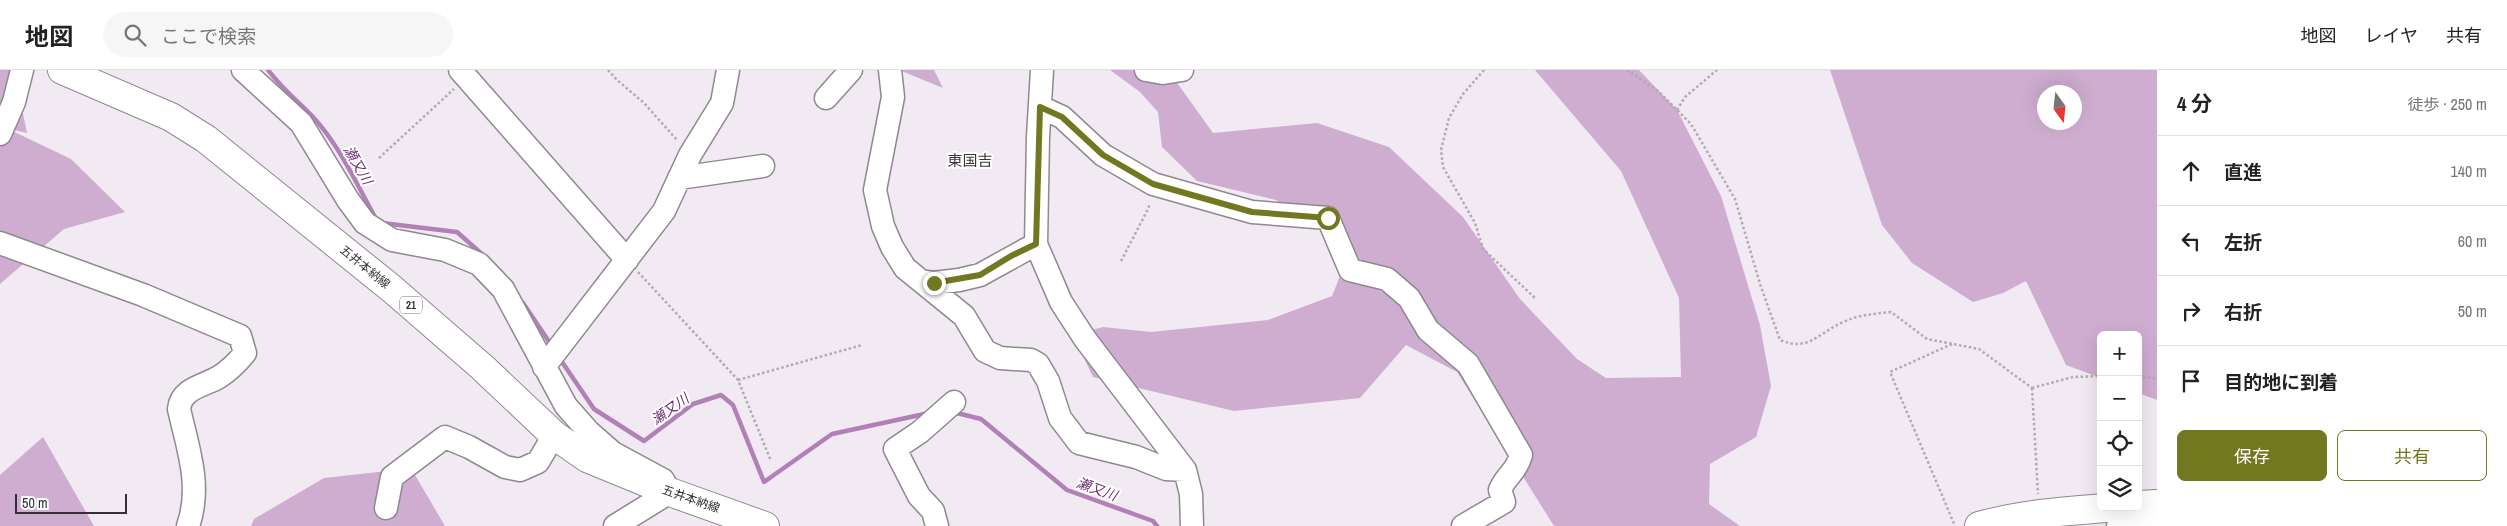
<!DOCTYPE html>
<html lang="ja">
<meta charset="utf-8">
<style>
body{margin:0;font-family:"Archivo Narrow","Noto Sans JP",sans-serif;background:#f6f6f6;color:#222}
.controls{position:absolute;right:15px;bottom:15px;display:grid;overflow:hidden;border-radius:8px;box-shadow:0 5px 20px #0002}
.controls button{width:45px;height:45px;display:grid;place-items:center;padding:0;border:0;border-bottom:1px solid #e0e0e0;background:#fff;color:#222;font:25px sans-serif}
.compass{position:absolute;left:2037px;top:15px;width:45px;height:45px;border-radius:50%;background:#fff;box-shadow:0 5px 20px #0002;rotate:165deg}
.scale{position:absolute;left:15px;bottom:12px;width:112px;box-sizing:border-box;padding-left:5px;border:2px solid #333033;border-top:0;font-size:14px;line-height:18px;white-space:nowrap;color:#333033;-webkit-text-stroke:4px #fff;paint-order:stroke}
.stop{position:absolute;width:15px;height:15px;margin:-11px;border:4px solid #727820;border-radius:50%;background:#fff}
.stop.end{background:#727820;border-color:#fff;box-shadow:0 1px 5px #0008}
.list{margin:0;padding:0;list-style:none}
h2{display:flex;justify-content:space-between;align-items:center;height:65px;margin:0;padding:0 20px;font-size:21px}
h2 small{font-size:16px;font-weight:400;color:#767676}
.list li{display:grid;grid-template-columns:32px 1fr auto;gap:15px;align-items:center;box-sizing:border-box;height:70px;padding:0 20px;border-top:1px solid #e0e0e0}
.list b{display:block;font-size:19px;white-space:nowrap}
.list em{font-size:16px;font-style:normal;color:#767676}
.actions{display:flex;gap:10px;padding:15px 20px}
.actions a{flex:1;padding:11px 0;border:1px solid #727820;border-radius:8px;text-align:center;font-size:18px;color:#727820}
.actions .main{background:#727820;color:#fff}
.icon{flex:none;width:28px;height:28px;fill:none;stroke:currentColor;stroke-width:2;stroke-linecap:round;stroke-linejoin:round}
.map{position:relative;flex:none;width:2157px;height:456px;overflow:hidden}
header{display:flex;align-items:center;gap:30px;box-sizing:border-box;height:70px;padding:0 25px;background:#fff;border-bottom:1px solid #e0e0e0}
header strong{font-size:24px}
nav{display:flex;gap:28px;margin-inline-start:auto;font-size:18px}
.search{width:350px;height:45px;background:#f6f6f6;display:flex;align-items:center;gap:12px;box-sizing:border-box;padding:0 18px;border-radius:28px;color:#767676;font-size:19px}
main{display:flex}
aside{flex:1;background:#fff}
.map>svg:first-child{display:block}
.green{fill:#ceadd1;fill-rule:evenodd}
.lines{fill:none;stroke-linecap:round;stroke-linejoin:round}
.stream{stroke:#b180b6;stroke-width:4.5}
.minor-casing{stroke:#8f8890;stroke-width:25}
.major-casing{stroke:#8f8890;stroke-width:30}
.path{stroke:#b0aab0;stroke-width:2.5;stroke-dasharray:2.5 2.5;stroke-linecap:butt}
.minor{stroke:#fff;stroke-width:22}
.major{stroke:#fff;stroke-width:28}
.route{stroke:#727820;stroke-width:6}
.labels{text-anchor:middle;stroke-width:4;stroke-linejoin:round;paint-order:stroke}
.shield{fill:#fff;stroke:#706e70;stroke-width:1}
.shield-label{font-size:11px;font-weight:bold;fill:#333033}
.street-label{font-size:12px;fill:#333033;stroke:#fff}
.water-label{font-size:14px;font-style:italic;fill:#6c2f73;stroke:#fff}
.quarter-label{font-size:15px;fill:#3b353b;stroke:#fff}
</style>
<header>
<strong>地図</strong>
<div class="search"><svg class="icon" aria-label="search" viewBox="0 0 24 24"><circle cx="10" cy="10" r="6"/><path d="M15 15l6 6"/></svg>ここで検索</div>
<nav><a>地図</a><a>レイヤ</a><a>共有</a></nav>
</header>
<main>
<div class="map">
<svg width="2157" height="456" viewBox="0 0 2157 456">
<rect width="100%" height="100%" fill="#f2eaf3"/>
<path class="green" d="M0,0H14L27,63L6,58L71,89L125,142L64,159L0,214Z
M899,0H934L943,18Z
M1110,0H1168L1213,63L1317,53L1389,77L1463,147L1520,229L1577,289L1606,308L1681,307L1679,228L1621,101L1535,0H1639L1677,40L1721,126L1760,255L1771,316L1756,367L1710,394L1709,434L1740,456H1554L1457,302L1406,275L1360,328L1234,341L1093,307L1073,265L1103,257L1151,262L1268,250L1332,226L1344,196L1323,161L1276,130L1197,111L1162,77L1158,42L1140,22Z
M1830,0H2157V330L2138,323V265H2101V308L2066,295L2026,211L2003,223L1973,232L1912,193L1882,155ZM2044,22H2074V52H2044Z
M43,367L94,456H0V405Z
M387,401L415,405L445,456H251L254,449L324,408Z"/>
<g class="lines">
<path class="stream" d="M268,0C283,20 297,30 313,47C340,76 357,115 376,149
M382,153L457,162L483,185
M523,233L552,276
M560,289L594,339L644,371L693,334L721,325L733,335L764,412L832,364L929,343
M953,342L981,349L1067,420L1153,451L1157,456"/>
<g class="minor-casing">
<path id="minor" d="M243,0L301,53L348,130L365,153L392,170L445,180L479,194L503,219L566,336L589,362L613,383L663,410L670,422L615,456
M460,0L627,190
M890,0L893,27L875,120L883,156L892,177L905,198L921,211L934,213L959,210L980,205L1036,174
M1042,0L1038,67L1036,174L1061,232L1085,269L1185,400L1191,424L1192,456
M1146,0L1163,3L1182,0
M826,28L851,0
M1040,37L1062,47L1103,85L1153,114L1252,142L1328,148L1350,200L1387,209L1409,228L1428,260L1468,294L1521,385C1516,403 1506,405 1500,420L1504,432L1463,456
M0,64L14,32L22,0
M679,108L763,96
M0,173L143,225L240,266L245,283C237,293 230,300 219,307C204,316 181,318 179,339C188,379 202,416 188,456
M921,211L964,246L985,281L1000,288L1031,290L1038,294L1048,311L1060,348L1079,373L1136,387L1166,399L1185,400
M544,297L664,141L690,85L722,33L728,0
M386,438L392,407L445,367L469,377L505,397L520,400L538,392L554,365
M937,456L933,441L919,426L895,379L920,362L954,332
M2118,456L2157,453"/>
</g>
<g class="major-casing">
<path id="major" d="M62,0L171,47L206,69L392,219L482,297L554,365L587,388L670,422L765,456
M2138,435L2157,434
M1979,456C2024,443 2070,441 2117,437"/>
</g>
<path class="path" d="M608,0L617,10L644,33L677,70
M1484,0L1463,24L1449,48L1441,80L1443,97L1475,153L1483,179L1536,229
M1627,0L1658,21L1691,54L1735,129L1761,217L1780,270C1807,282 1818,264 1841,253C1857,245 1873,244 1891,242L1927,269L1979,279L2032,318
M1677,40L1685,27L1717,0
M379,88L454,19
M1121,191L1148,139L1150,133
M638,202L738,310L771,391
M1952,274L1890,302L1955,456
M2138,306L2157,309
M738,310L862,275
M2032,318L2038,424
M2032,318L2073,307L2101,306"/>
<use href="#minor" class="minor"/>
<use href="#major" class="major"/>
</g>
<g class="lines">
<path class="route" d="M934,213L980,205L1011,186L1036,174L1040,37L1062,47L1103,85L1153,114L1252,142L1328,148"/>
</g>
<g class="labels">
<rect class="shield" x="400" y="226.5" width="22" height="17" rx="4"/>
<g class="shield-label">
<text x="411" y="239">21</text>
</g>
<g class="street-label">
<text transform="translate(365 197) rotate(39)" y="4">五井本納線</text>
<text transform="translate(691 429) rotate(19)" y="4">五井本納線</text>
</g>
<g class="water-label">
<text transform="translate(358 95) rotate(60)" y="5">瀬又川</text>
<text transform="translate(670 339) rotate(-35)" y="5">瀬又川</text>
<text transform="translate(1097 419) rotate(20)" y="5">瀬又川</text>
</g>
<g class="quarter-label">
<text x="970" y="96">東国吉</text>
</g>
</g>
</svg>
<div class="controls">
<button>+</button>
<button>−</button>
<button><svg class="icon" aria-label="locate" viewBox="0 0 24 24"><circle cx="12" cy="12" r="6"/><path d="M12 2v4M12 18v4M2 12h4M18 12h4"/></svg></button>
<button><svg class="icon" aria-label="layers" viewBox="0 0 24 24"><path d="M12 4l9 5-9 5-9-5zM3 14l9 5 9-5"/></svg></button>
</div>
<svg class="compass" viewBox="-18 -18 36 36"><path d="M0-13l5 13h-10z" fill="#e53935"/><path d="M0 13l5-13h-10z" fill="#767676"/></svg>
<div class="scale">50 m</div>
<div class="stop" style="left:1328px;top:148px"></div>
<div class="stop end" style="left:934px;top:213px"></div>
</div>
<aside>
<h2>4 分<small>徒歩 · 250 m</small></h2>
<ul class="list">
<li><svg class="icon" aria-label="ahead" viewBox="0 0 24 24"><path d="M12 20V5M6 11l6-6 6 6"/></svg><div><b>直進</b></div><em>140 m</em></li>
<li><svg class="icon" aria-label="left" viewBox="0 0 24 24"><path d="M17 20v-9H6M10 6l-5 5 5 5"/></svg><div><b>左折</b></div><em>60 m</em></li>
<li><svg class="icon" aria-label="right" viewBox="0 0 24 24"><path d="M7 20v-9h11M14 6l5 5-5 5"/></svg><div><b>右折</b></div><em>50 m</em></li>
<li><svg class="icon" aria-label="arrive" viewBox="0 0 24 24"><path d="M6 21V4h12l-3 4 3 4H6"/></svg><div><b>目的地に到着</b></div></li>
</ul>
<div class="actions"><a class="main">保存</a><a>共有</a></div>
</aside>
</main>
